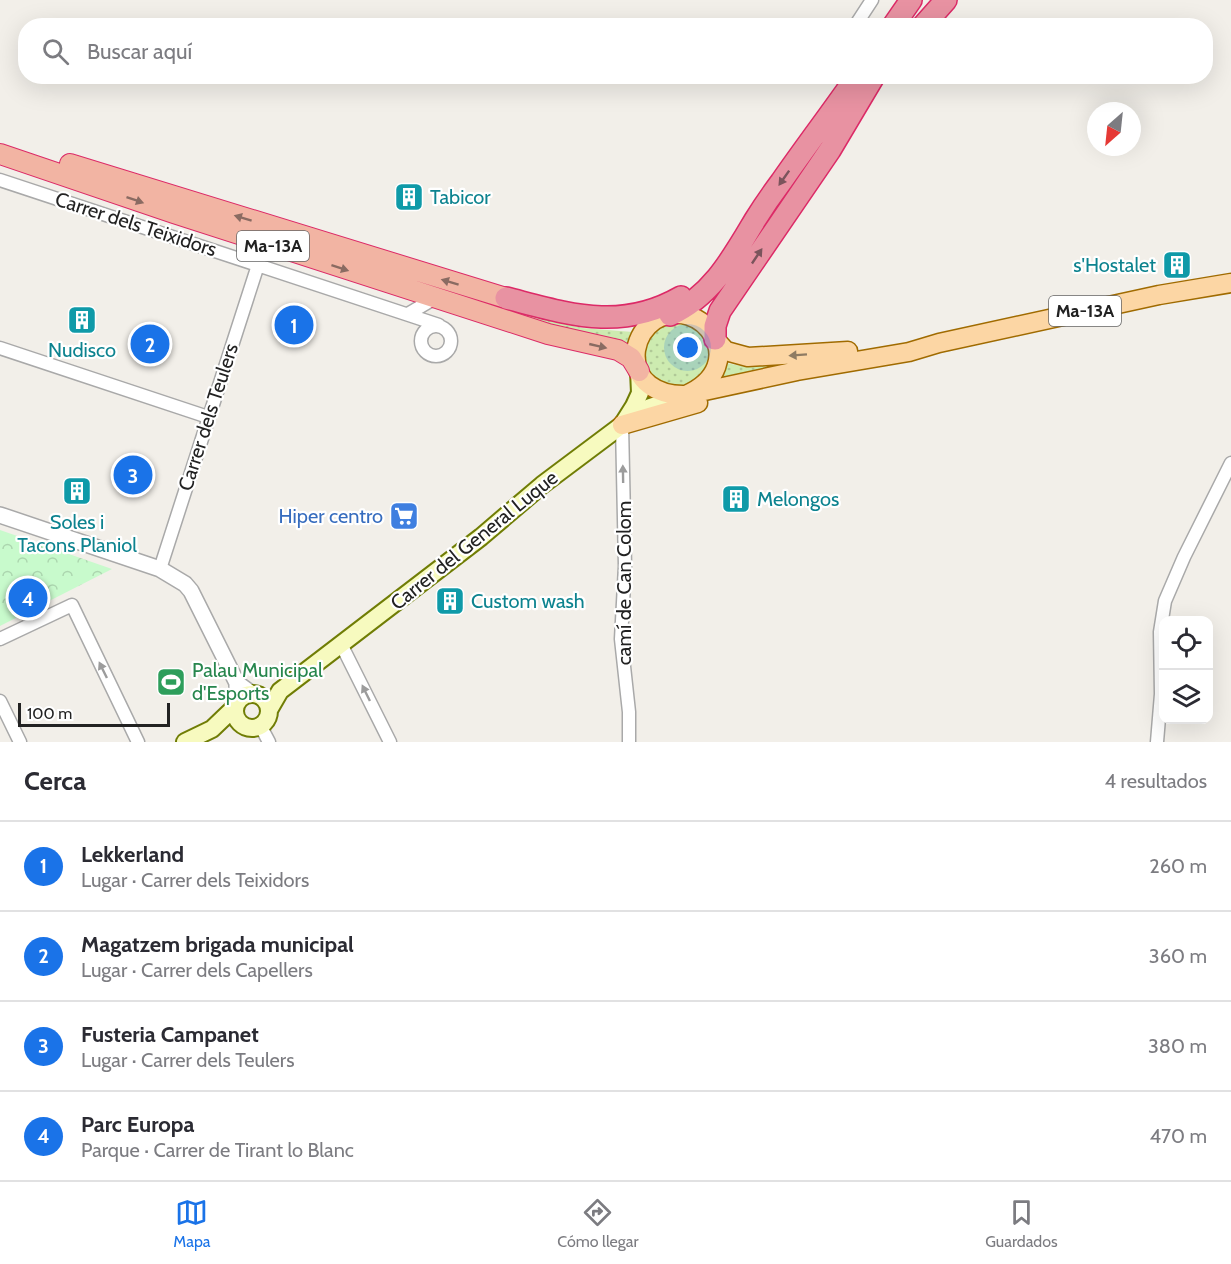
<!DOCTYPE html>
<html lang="es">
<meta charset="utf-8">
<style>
body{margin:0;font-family:Cabin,sans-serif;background:#f2f2f3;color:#2b2b33}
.controls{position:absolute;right:18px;bottom:18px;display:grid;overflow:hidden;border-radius:12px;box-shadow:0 6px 24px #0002}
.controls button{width:54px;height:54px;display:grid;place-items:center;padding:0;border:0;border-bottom:2px solid #e1e1e2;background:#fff;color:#2b2b33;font:30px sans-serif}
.compass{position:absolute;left:1087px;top:102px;width:54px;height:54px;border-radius:50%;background:#fff;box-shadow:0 6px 24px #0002;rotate:207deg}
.scale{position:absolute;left:18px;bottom:15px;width:152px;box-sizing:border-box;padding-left:6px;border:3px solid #222;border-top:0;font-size:16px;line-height:21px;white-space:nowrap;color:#222;-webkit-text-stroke:4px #fff;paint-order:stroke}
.you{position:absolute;left:688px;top:348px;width:21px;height:21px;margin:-15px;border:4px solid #fff;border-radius:50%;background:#1a73e8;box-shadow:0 0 0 9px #1a73e833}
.badge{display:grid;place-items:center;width:39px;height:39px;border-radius:50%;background:#1a73e8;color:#fff;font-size:20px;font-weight:700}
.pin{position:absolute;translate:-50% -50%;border:3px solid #fff;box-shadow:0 2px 6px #0006}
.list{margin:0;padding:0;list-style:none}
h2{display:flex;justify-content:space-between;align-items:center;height:78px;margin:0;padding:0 24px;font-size:26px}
h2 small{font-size:20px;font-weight:400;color:#7c7c81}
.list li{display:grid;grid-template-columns:39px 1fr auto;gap:18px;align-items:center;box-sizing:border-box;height:90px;padding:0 24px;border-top:2px solid #e1e1e2}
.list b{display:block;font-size:22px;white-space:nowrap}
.list p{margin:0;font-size:20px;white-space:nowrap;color:#7c7c81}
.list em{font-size:20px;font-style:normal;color:#7c7c81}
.icon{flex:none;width:33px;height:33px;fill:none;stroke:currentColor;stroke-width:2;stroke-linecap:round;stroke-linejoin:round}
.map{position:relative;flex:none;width:1231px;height:742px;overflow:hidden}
.search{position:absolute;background:#fff;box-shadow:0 6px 24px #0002;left:18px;right:18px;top:18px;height:66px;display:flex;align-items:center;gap:15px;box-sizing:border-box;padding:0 21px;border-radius:24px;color:#7c7c81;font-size:22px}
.sheet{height:438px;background:#fff}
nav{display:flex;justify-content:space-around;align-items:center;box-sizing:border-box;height:84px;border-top:2px solid #e1e1e2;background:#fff;font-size:16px;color:#7c7c81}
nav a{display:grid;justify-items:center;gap:3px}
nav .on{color:#1a73e8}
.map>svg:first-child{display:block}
.grass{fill:url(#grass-dots)}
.park{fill:url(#park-crowns)}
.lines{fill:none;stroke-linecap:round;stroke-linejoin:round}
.minor-casing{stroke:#a9a9a9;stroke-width:15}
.tertiary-casing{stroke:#a9a9a9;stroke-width:18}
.secondary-casing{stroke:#707d05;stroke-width:20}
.primary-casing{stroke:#a06b00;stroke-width:21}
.trunk-casing{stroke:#dc2a67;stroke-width:22}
.motorway-casing{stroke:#dc2a67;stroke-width:24}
.minor{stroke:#fff;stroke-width:12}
.tertiary{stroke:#fff;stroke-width:15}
.secondary{stroke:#f7fabf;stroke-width:16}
.primary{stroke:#fcd6a4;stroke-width:18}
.trunk{stroke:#f2b4a3;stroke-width:20}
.motorway{stroke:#e892a2;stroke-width:21}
.oneway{fill:#7b545c}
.oneway2{fill:#8a6b62}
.oneway3{fill:#8f7c63}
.oneway4{fill:#9c9c9c}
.labels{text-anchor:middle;stroke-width:4.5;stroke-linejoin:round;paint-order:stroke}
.shield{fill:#fff;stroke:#646464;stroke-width:1.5}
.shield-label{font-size:18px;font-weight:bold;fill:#222}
.culture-label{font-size:20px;fill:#0d838f;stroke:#fff;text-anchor:start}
.street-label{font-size:20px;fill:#222;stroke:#fff}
.shop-label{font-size:20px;fill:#366cbe;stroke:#fff;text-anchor:end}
.leisure-label{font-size:20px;fill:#27864d;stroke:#fff;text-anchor:start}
</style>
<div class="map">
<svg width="1231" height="742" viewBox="0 0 1231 742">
<defs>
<pattern id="grass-dots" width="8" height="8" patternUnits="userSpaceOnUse" patternTransform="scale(1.5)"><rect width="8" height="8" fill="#cdebb0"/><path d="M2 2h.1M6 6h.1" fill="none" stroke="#b0c997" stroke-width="1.8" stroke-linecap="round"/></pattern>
<pattern id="park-crowns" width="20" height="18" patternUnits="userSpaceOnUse" patternTransform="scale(1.5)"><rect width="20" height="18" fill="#c8facc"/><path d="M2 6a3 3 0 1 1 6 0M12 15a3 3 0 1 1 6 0" fill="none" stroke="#acd6af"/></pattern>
</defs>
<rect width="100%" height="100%" fill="#f2efe9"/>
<path class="grass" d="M145,195L552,321L582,328L633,332L630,344H626L553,328Z
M645 355a32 32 0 1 1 64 0a32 32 0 1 1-64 0Z
M805,362L720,379L726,363L746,367Z"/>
<path class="park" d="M0,530L112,569L0,626Z"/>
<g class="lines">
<g class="minor-casing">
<path id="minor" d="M855,26L872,0
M0,180L439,325
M408,314L435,298
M421 341a15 15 0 1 1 30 0a15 15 0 1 1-30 0Z
M0,348L208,417
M622,425L625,566L621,639L629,712V742
M160,569L258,265
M0,639L72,605L138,742
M341,644L390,742
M0,701L20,742
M260,725L269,742
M1157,742L1161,694L1160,632L1165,601L1184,557L1231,463"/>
</g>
<g class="tertiary-casing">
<path id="tertiary" d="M0,515L160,569L185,584L191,591L237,683V702
M237,683L252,694"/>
</g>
<g class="secondary-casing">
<path id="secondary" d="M630,419L650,407L686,395
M235 711a17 17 0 1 1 34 0a17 17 0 1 1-34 0Z
M269,710L280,691L481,537L542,485L622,425L634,406L640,393L639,371
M185,742L212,729L235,707"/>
</g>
<g class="primary-casing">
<path id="primary" d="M715,339L726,351L748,357L848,351
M686,395C754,365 701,292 655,320C645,327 638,338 636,350C632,382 659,396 686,395L797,371L909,352L939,343L1159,295L1231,283
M622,425L698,403"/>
</g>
<g class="trunk-casing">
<path id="trunk" d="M0,154L174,213L548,334L618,350L631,358L639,371
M70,164L506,298"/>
</g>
<g class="motorway-casing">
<path id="motorway" d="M893,26L911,0
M923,26L946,0
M506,298C569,314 620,332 681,297
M670,315C712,296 733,257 755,220C763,207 772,194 781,182C806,146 832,112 857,76
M715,339V326L720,311L830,150L874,76"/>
</g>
<use href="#minor" class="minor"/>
<use href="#tertiary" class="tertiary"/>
<use href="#secondary" class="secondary"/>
<use href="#primary" class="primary"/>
<use href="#trunk" class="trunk"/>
<use href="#motorway" class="motorway"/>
</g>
<defs><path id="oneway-solid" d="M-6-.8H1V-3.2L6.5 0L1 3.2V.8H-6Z" transform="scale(1.5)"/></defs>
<g class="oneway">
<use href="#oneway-solid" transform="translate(784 178) rotate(125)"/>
<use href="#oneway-solid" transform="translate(757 256) rotate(-56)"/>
</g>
<g class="oneway2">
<use href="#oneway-solid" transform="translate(135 200) rotate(19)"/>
<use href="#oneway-solid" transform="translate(243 218) rotate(-163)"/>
<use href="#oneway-solid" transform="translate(340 268) rotate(18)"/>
<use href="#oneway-solid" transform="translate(450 282) rotate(-163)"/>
<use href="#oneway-solid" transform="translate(598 346) rotate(13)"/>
</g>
<use class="oneway3" href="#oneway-solid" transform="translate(798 355) rotate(176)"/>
<g class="oneway4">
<use href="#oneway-solid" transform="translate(623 474) rotate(-91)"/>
<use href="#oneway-solid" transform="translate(103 670) rotate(-116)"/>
<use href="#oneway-solid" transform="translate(366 693) rotate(-116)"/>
</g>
<defs>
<g id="building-square" transform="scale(1.5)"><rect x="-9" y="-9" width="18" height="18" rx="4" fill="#0f9aa8" stroke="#fff"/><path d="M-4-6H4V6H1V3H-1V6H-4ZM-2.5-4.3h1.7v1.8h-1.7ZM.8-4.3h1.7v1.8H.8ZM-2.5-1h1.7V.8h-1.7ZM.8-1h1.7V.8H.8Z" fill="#fff"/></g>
<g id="supermarket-square" transform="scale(1.5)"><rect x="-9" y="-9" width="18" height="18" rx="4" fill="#3f7fe0" stroke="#fff"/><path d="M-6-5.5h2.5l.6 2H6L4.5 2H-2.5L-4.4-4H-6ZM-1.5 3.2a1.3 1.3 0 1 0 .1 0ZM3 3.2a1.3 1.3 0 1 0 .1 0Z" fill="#fff"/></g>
<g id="stadium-square" transform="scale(1.5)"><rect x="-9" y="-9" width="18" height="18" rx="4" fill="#2e9e5b" stroke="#fff"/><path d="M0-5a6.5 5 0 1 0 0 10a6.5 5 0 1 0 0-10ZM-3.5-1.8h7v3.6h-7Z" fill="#fff"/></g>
</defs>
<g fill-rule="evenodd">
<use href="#building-square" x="409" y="197"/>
<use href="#building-square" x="1177" y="265"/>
<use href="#building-square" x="82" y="320"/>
<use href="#building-square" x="77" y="491"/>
<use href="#building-square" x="736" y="499"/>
<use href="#supermarket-square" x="404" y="516"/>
<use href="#building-square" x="450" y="601"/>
<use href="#stadium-square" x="171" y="682"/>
</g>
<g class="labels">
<g class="shield">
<rect x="237" y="231" width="72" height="30" rx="4.5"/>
<rect x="1049" y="296" width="72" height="30" rx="4.5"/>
</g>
<g class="shield-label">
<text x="273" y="252">Ma-13A</text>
<text x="1085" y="317">Ma-13A</text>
</g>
<g class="culture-label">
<text x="430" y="204">Tabicor</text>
<text x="1156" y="272" text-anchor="end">s'Hostalet</text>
<text x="82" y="357" text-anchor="middle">Nudisco</text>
<text x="757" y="506">Melongos</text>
<text x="77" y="529" text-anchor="middle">Soles i<tspan x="77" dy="23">Tacons Planiol</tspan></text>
<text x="471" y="608">Custom wash</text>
</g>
<g class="street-label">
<text transform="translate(136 224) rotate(18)" y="7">Carrer dels Teixidors</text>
<text transform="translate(208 417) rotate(-72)" y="7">Carrer dels Teulers</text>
<text transform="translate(474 540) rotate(-39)" y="7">Carrer del General Luque</text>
<text transform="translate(624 583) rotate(-90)" y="7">camí de Can Colom</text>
</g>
<g class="shop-label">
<text x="383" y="523">Hiper centro</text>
</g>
<g class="leisure-label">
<text x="192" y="677">Palau Municipal<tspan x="192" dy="23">d'Esports</tspan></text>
</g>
</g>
</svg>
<div class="controls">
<button><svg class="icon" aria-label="locate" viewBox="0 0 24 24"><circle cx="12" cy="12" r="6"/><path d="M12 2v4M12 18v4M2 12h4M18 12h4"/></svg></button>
<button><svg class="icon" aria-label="layers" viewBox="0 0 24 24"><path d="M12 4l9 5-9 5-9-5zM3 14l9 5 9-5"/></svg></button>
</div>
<svg class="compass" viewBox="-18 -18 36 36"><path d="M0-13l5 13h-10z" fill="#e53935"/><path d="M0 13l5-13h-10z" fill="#7c7c81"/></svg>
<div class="scale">100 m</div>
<div class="you"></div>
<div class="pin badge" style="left:294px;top:325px">1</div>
<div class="pin badge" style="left:150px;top:344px">2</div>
<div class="pin badge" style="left:133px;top:475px">3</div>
<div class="pin badge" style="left:28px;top:598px">4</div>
<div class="search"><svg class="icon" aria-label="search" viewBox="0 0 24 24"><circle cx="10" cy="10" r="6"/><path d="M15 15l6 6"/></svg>Buscar aquí</div>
</div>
<section class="sheet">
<h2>Cerca<small>4 resultados</small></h2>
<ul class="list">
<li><span class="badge">1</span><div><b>Lekkerland</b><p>Lugar · Carrer dels Teixidors</p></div><em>260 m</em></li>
<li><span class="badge">2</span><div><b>Magatzem brigada municipal</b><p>Lugar · Carrer dels Capellers</p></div><em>360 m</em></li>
<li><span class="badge">3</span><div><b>Fusteria Campanet</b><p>Lugar · Carrer dels Teulers</p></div><em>380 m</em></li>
<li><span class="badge">4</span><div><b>Parc Europa</b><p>Parque · Carrer de Tirant lo Blanc</p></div><em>470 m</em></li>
</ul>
</section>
<nav>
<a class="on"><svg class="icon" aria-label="map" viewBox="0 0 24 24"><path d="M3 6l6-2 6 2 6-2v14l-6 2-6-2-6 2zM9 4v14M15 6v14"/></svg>Mapa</a>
<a><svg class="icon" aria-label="directions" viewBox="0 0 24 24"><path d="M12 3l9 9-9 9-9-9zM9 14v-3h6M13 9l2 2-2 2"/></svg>Cómo llegar</a>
<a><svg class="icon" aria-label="saved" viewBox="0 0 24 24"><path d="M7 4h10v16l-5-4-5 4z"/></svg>Guardados</a>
</nav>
